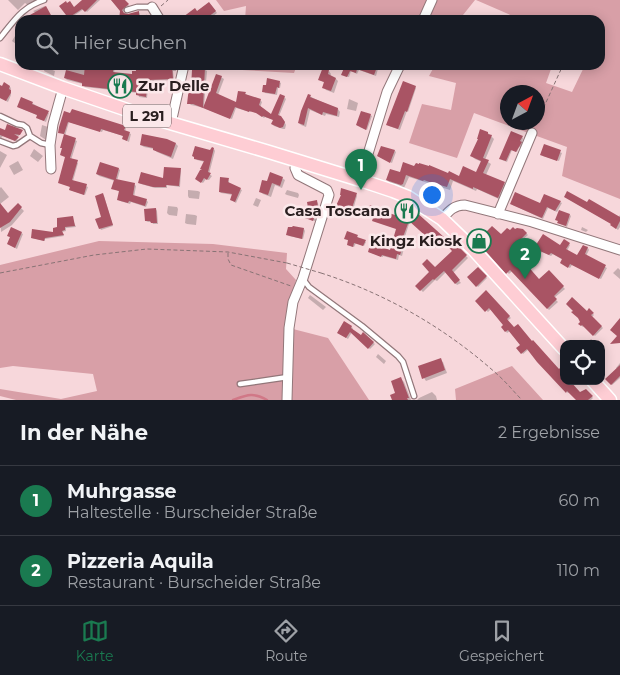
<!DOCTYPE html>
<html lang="de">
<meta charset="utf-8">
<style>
body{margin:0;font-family:Montserrat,sans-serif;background:#20242c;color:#f1f3f6}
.controls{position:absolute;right:15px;bottom:15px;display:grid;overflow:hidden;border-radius:10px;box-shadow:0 2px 12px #0003}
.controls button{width:45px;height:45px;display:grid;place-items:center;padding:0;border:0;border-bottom:1px solid #363941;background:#171b24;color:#f1f3f6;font:25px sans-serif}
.compass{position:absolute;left:500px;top:85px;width:45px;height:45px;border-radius:50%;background:#171b24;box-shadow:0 2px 12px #0003;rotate:41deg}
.you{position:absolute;left:431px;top:194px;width:18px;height:18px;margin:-12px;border:4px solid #fff;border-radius:50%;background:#1a73e8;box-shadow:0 0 0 8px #1a73e833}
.badge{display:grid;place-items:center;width:32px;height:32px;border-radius:50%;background:#1a7a50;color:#fff;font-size:16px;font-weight:700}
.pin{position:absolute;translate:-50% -41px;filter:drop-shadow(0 1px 2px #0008)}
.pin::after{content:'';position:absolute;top:26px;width:18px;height:15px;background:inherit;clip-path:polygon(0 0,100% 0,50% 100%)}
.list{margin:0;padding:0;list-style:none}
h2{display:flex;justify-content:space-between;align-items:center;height:65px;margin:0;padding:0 20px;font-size:21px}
h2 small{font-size:16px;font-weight:400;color:#9ea1a6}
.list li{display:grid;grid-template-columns:32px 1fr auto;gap:15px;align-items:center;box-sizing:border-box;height:70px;padding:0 20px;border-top:1px solid #363941}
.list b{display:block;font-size:19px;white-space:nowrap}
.list p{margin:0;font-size:16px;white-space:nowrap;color:#9ea1a6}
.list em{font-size:16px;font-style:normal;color:#9ea1a6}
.icon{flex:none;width:28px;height:28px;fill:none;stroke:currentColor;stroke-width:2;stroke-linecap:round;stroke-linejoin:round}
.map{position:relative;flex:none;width:620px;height:400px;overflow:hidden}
.search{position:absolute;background:#171b24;box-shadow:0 2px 12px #0003;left:15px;right:15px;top:15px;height:55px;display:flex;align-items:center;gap:12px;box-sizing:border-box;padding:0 18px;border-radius:15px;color:#9ea1a6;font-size:19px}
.sheet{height:205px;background:#171b24}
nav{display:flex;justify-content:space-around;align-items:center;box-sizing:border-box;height:70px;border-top:1px solid #363941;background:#171b24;font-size:14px;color:#9ea1a6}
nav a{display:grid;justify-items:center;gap:2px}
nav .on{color:#1a7a50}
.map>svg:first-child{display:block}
.green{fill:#d89fa7;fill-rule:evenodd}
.shadow{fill:#0003}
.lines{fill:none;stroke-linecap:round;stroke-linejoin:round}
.stream{stroke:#d17887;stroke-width:2.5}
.building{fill:#a95464}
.service-casing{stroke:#92777a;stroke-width:7}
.minor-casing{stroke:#92777a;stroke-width:11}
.primary-casing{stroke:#fff;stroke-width:15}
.path{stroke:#887375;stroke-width:1;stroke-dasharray:4 2.5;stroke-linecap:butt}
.service{stroke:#fff;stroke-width:4.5}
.minor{stroke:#fff;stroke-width:9}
.primary{stroke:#fecdd4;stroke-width:12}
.path-bridge{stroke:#887375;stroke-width:1;stroke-dasharray:4 2.5;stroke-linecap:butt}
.labels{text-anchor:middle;stroke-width:5;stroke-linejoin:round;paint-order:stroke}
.shield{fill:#fbe8ea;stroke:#695b5d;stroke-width:1}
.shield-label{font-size:14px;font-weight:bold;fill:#2a1f20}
.poi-label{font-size:15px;font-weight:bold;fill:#2a1f20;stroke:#fbe8ea;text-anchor:end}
</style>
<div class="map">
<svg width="620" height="400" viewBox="0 0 620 400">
<rect width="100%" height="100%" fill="#f7d7db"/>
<path class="green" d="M216,0H475L459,20H245L246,6L224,11Z
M476,0H620V199L562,176L567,147L474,113L457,158L409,143L422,104L451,110L456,83L429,76L435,65H540L551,69L546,83L572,92L585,65H600V20H522ZM508,92H538V122H508Z
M242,65H297L294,73L242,70Z
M99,241L213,244L287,253L286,269L296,280L285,327L286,400H16L0,396V389L61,399L97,391L93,374L13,366L0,368V265Z
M293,329L328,338L369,400H292Z
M512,366L543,400H456L455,389Z"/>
<path class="shadow" d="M8,0H38L28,5L25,3L18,10Z
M83,0H100L87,12L84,9L67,20L65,18Z
M111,0H124L129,6L123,12L124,14L128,15L139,12L140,14V19L120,20L121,11Z
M211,5L217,13L208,20H181Z
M45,6L53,19L45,20L43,17L38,20H25L36,13L33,11Z
M20,27V47L12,41L18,31V30Z
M68,65H115L114,74L133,75L138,73L137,65H174L176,67V71H173L174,80L149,81L147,98L139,97L138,93L85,87L83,85V84L67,80L65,78Z
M197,65H204V69L207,71L204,106L217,75L224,79L218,95L237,104L245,93L247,95L260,100L262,102L260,108L272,116L284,97L286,99L279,116L283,119L286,125L285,129H283L274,126L272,124L274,120L265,117L264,118L259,114L251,111L250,112L236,108L232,119L206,109L204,107V108L196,106L191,105L189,103Z
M346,65H369L378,69L376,76L359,70L357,74L351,71L349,77L344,76Z
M418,65H430L428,70Z
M45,67L55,71L54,76L44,71Z
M329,71L331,74L330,77L336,79L338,81L334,93L326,90L324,87L325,83L320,80Z
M279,82L281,83L280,88H278L277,95L265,93L264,91Z
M0,86L3,88L10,87L11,88L10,91L11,95L8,102L0,98Z
M415,87L416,88L408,112L407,111L400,130L389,126L388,125Z
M310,96L313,98L338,109L340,112L339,117L326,114L325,116L310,110L306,127L301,125L299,123Z
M349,99L358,103L356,111L347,109Z
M32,103L49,113L46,122L39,119V116L18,107Z
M65,113L125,127L126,128L125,132L131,134L129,142L123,139L124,136L103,130L102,132L69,122L65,136L77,141L71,160L78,163L73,181L88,187L85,195L70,190L66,157L61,155L63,149L61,147L65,135L59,132Z
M370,115L372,116L367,130L360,127Z
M42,125L48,127L46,140L40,136Z
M0,129L5,132L21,130L19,136L13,135L18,138L17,140L19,141L18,142L3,136L0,139Z
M488,133L494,139L485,160L491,164L486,175L504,183L507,186L501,200L477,189L476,191L453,181L450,190L409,177L404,188L390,183L387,180L400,173L460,177L477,174L482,162L475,159L472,156Z
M522,137L523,138L521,148L519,147L517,152L512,150L507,162L502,160L501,158Z
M176,144L178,146L173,159L157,152L154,149L144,147L141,145Z
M545,146L562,153L559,161L543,156Z
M34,149L43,156L38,162L30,156Z
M214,149L215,151L209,174L212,176L209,180L206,179L203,183L198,180L204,171L205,162L197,160L194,156L211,152Z
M0,151L7,155L0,168Z
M395,151L396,152L392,163L378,156Z
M18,161L23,170L14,175L9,166Z
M119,169L120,170L117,181L134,184L136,186L134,197L146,200L148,202L146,207L131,202L130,204L120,201L118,199L120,192L113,188L115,181L99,176L97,174Z
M180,169L181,171L180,187L167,185V188H155L141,184L139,183L164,180Z
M282,178L285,180L282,188L275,185L271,197L263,194L260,191L268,183Z
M228,179L229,181V184L242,190L236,203L233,201V195L221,193L220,192Z
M1,187L9,197L0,204V188Z
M188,190L198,191L200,192L199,199L189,198L188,196Z
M287,190L298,193L299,195L298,198L287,195L285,194Z
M102,194L104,196L113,226L101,230L100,228L103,218Z
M356,194L357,196L353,210L358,213L356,218L351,216L350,218L344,215L343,217L337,215L342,195Z
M545,195L562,203L557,212L548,208L543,219L513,205H541Z
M565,197L618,218L620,215V227L618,230L614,227L612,224Z
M256,198L261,200L258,207L253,205Z
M316,201L318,203L319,210L315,221L306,218Z
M18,205L24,211L12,225L1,232L0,213L8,215Z
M168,206L177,207L178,209L177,216L169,215L167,213Z
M156,209L157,211L158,224H153L152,222H148L146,221Z
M414,212L445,240L448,238L468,258L453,273L461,283L457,285L446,272L437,281L435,280L423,292L417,286L454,251L445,241L437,248L429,241L431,239L410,221L402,246L404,248L402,256L399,255L398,260L383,256V257L369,252L390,251L402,219Z
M186,214L195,215L197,216L196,225L187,224L185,223Z
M570,215L571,216L567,227L558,223Z
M72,218L76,227L66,228V231L62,232L64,236L45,239V241L32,238L55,233Z
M582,227L588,230L586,232L581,230Z
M304,229L305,231L303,239L289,236L288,235Z
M523,230L528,235L521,241L532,253L544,236L561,247L569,244L570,245L567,251L578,257L583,246L588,248L589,250L586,256L607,268L601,279L572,265L570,268L563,264V260L553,254L551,256L542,252L526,267L539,281L549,272L565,289L554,298L558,302L549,310L512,271L509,274L474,237L481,238L502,236L510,232Z
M21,233L23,234L17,249L8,244L11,238L8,236Z
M357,236L358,238L366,242L364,246L356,243L354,247L350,246L348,245L350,241L345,239Z
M478,268L487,278L478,287L469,277Z
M618,268L620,270V279L613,273Z
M486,292L511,318L507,321L564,381L580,394L586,390L593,398L591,400H577L570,391L568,393L538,361L529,349L523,354L522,353V345L510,331L507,333L503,327L505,325L491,309L488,312L476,301Z
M310,295L326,307L323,310L308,298Z
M574,311L593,314L594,315L592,317L603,328L595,336L584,326L583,327L580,324L581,322Z
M351,327L353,328L352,330L361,337L363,334L375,344L370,349L352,332L348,339L340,334Z
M591,339L596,343V344H589L588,342Z
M378,354L386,361L384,364L376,357Z
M440,360L443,362L447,373L426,381L424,378Z
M620,363V378L612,385L607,379L617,369L616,368Z
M400,378L404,382L411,400H393L397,393Z
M432,392L436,396L437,400H417L419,398Z"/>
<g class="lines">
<path class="stream" d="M233,400C247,395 254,392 267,400"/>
</g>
<path class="building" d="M82,0H97L85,12L82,9L65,20L63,18L66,15L59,6L66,1L67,3L70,1L74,7Z
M111,0H125L129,4L122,10L124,13L128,14L139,11V18H136V19H133V20H119L120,11Z
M209,2L216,11L204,20H179L195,8L197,11Z
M46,6L52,17L48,20H43L41,16L34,20H21Z
M85,65H114L113,72L132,74V71H136L135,65H172L173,79L148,80L146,97L136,95V92L82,86V83L64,78L66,70L84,75Z
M196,65H202V67H205L203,108L193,104H187L189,87H191L192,70H194V66L196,67Z
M336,65H372L377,67L374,75L357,69L356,73L350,71L347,77L341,75L344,68Z
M323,67L329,70L328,74L336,78L331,91L322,88L324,82L318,80Z
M216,74L222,76L216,93L236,102L238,91L246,92L245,94L261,99L259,105L271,114L280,94L285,96L278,115L281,116L285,122L283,127L280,128L271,124L273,120L263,116L262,117L256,113L249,111V112L235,107L230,119L203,108Z
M267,78L280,81L279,88L277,87L275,94L262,92L263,85H266Z
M403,81L416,86L407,112L405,111L398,129L386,125Z
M4,82L10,86L9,89L11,90V93L6,101L0,98V85L2,86Z
M308,94L311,95L310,97L338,108L337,116L323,112L322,115L308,108L304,125L298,123L301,111Z
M21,97L33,102L32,104L49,111L44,121L36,118L37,115L17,107Z
M72,109L126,126L124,130L130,132L127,141L122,139L123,136L101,129L100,132L68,122L64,134L76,138L70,158L78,160L72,180L87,184L84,195L69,190L70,187L58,183L65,157L60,155L62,148H60L64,134L58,133L59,127L64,111L70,113Z
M361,111L371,114L366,130L356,125Z
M7,124L23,130L20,135L14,134L19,137L15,141L0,135V128L5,130Z
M480,129L488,132V134L492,135L483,158L489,160L483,173L505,182L498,198L473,187V189L450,179L447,187L440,185V186L424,180L423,181L406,175L403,184L401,185L386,180L390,169L400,172L403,162L414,166L416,163L419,164V163L429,166V165L448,173L449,171L459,176L463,166L476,172L481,161L470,156L478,139H477Z
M511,131L523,136L520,141L522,142L516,152L511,150L506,161L499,159Z
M142,134L167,139L176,143L171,157L153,150V148L140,145Z
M544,144L561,150L557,161L540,155Z
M195,146L210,150L212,147L214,148L208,172L211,173L207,180L204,178L201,183L195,179L200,170H202L200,169L204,161L194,159V157L192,156Z
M381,146L395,150L390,163L377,156Z
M100,162L119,168L116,179L135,183L133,195L147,199L145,206L129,201L128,203L117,200L119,191L111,189L114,180L96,174Z
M164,167L181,168L179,186L166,185V187H153L138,183L141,172L163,178Z
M270,172L283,177L280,186L272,183L268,195L259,192L262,180L267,181Z
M220,177L229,178L228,182L241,188L235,202L230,200L232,194L219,192Z
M341,188L357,193L352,208L357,211L354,217L349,215V217L342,214L341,217L334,214L337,209L335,208L341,195H340Z
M567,191L587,202L589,199L620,217V221L616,229L610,225L611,224L564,197Z
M515,192L540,203L544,194L561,201L555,211L547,207L542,218L510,204Z
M103,193L113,225L99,229L95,219L101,217L95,196Z
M317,200L318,208L313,221L305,218L308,208L307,202Z
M0,203L8,213L18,203L22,207L10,222L0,228Z
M370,205L386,211V212L401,217L405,205L407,206L415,211L445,238L435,248L428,241L429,239L409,221L400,245H403L401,252L400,255L397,254L396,259L382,255L381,257L368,252L370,245L376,247V245L390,250L396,229L372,221L374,215L368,212Z
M156,208L157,223H151L150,221H145L144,209Z
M559,210L570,214L566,226L557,223L558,221L555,220Z
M73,216L75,226L65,227V230L62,231L64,235L45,238L44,241L31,238L32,229L53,232V228L57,227V218Z
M293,226L304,228L302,239L286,235L288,227H292Z
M492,226L501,234L507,228L510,230L513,227L515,229L517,228L523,229L527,233L521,239L532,251L543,234L560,245L564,239L570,243L566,249L577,255L583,245L585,246L588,247L585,254L606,265L599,279L570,264L568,268L560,263L562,259L551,253L549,255L540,251L526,264L539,279L549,270L564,286L554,296L557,299L547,309L510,270L506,274L473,237L477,233L481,237Z
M11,227L22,232L15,248L7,244L10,237L7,236Z
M347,231L358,235L357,237L366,240L363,246L354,243L353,247L347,245L348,240L344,239Z
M448,236L467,255L452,270L460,280L455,284L444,271L434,280L433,279L420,291L415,286L429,272L422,264L427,259L435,267L452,251L443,241Z
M478,267L487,276L476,287L467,277Z
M486,290L510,316L507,319L514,327L518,324L532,341L533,340L559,369L560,368L564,372V381H570L580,392L586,389L593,396L588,400H576L567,391L566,393L537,362L527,349L521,354L516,348L520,345L508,330L505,332L501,327L503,325L489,308L485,312L475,301Z
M572,297L587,311L589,308L594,313L591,315L602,326L593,336L582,325L581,326L578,324L580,322L578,318L571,312L573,311L566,304Z
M620,318V343L610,344L617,336L610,330Z
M344,321L352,326L351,328L361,335L363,332L374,342L368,349L350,332L346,338L337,333Z
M441,358L445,370L422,379L418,366Z
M620,365V376L611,385L605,379Z
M401,377L409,398H407L408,400H392L390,395L395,393L391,381Z"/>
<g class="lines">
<g class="service-casing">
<path id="service" d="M127,10L137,7H152
M0,38C14,21 22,7 44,0
M0,116L17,124L23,125L27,128L30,136L41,143L50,145
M0,141L13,146L17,145L30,136
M303,279L309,287L362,326L398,356L403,362L414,396
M240,384L288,377"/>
</g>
<g class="minor-casing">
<path id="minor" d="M152,7L160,20
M423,20L432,0
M171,123L184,65
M51,169L50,145L53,124L63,88
M360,180L387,92L400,65
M498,214L532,133
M442,219C449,211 454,205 465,205L532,222L620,250
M287,400L289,328L293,302L303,278L329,195L327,190L298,175L295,168L297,161"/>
</g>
<g class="primary-casing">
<path id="primary" d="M0,64L63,88L136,113L269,152L360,180L393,191L408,197L442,219L473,249L564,349
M593,381L610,400"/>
</g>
<path class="path" d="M161,6L168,0
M137,20L147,15
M223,20L225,19
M538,120L563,65
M228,253V259L231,265L291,286
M0,273L94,255L147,249L228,252L287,263
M321,273C387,294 447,329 498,375C507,383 514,392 522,400"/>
<use href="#service" class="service"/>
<use href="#minor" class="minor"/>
<use href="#primary" class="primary"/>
<path class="path-bridge" d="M287,263L321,273"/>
</g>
<defs>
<g id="restaurant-ring" transform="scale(1.25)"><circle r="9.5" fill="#fbe8ea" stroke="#1a7a50" stroke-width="1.5"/><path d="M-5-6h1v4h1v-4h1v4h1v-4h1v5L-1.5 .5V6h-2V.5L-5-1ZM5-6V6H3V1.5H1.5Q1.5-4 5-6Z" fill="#1a7a50"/></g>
<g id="shop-ring" transform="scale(1.25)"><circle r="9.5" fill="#fbe8ea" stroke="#1a7a50" stroke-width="1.5"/><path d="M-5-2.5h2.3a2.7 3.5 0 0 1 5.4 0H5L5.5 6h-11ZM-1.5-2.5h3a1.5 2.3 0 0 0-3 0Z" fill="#1a7a50"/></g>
</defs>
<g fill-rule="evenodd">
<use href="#restaurant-ring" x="120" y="86"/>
<use href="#restaurant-ring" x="407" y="211"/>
<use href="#shop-ring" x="479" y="241"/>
</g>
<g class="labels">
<rect class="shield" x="123" y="104.5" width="48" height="23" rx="4"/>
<g class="shield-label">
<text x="147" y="121">L 291</text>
</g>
<g class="poi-label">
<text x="138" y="91" text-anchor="start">Zur Delle</text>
<text x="390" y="216">Casa Toscana</text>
<text x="462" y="246">Kingz Kiosk</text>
</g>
</g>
</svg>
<div class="controls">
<button><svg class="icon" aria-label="locate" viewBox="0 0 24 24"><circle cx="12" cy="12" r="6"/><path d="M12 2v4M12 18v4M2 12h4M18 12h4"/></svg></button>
</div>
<svg class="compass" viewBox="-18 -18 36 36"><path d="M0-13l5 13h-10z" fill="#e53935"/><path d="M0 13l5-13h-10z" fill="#9ea1a6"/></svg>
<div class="you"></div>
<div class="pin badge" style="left:361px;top:190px">1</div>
<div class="pin badge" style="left:525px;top:279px">2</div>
<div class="search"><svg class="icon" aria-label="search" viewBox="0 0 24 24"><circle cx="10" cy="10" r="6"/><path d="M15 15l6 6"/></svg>Hier suchen</div>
</div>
<section class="sheet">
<h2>In der Nähe<small>2 Ergebnisse</small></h2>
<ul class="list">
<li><span class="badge">1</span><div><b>Muhrgasse</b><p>Haltestelle · Burscheider Straße</p></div><em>60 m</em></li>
<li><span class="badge">2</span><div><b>Pizzeria Aquila</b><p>Restaurant · Burscheider Straße</p></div><em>110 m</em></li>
</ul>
</section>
<nav>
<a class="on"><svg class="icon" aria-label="map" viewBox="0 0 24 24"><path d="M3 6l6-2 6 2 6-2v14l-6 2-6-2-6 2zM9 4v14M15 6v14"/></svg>Karte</a>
<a><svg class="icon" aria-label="directions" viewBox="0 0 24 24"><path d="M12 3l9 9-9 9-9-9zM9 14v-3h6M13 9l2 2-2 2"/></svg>Route</a>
<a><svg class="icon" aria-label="saved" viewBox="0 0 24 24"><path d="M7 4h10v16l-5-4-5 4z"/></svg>Gespeichert</a>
</nav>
